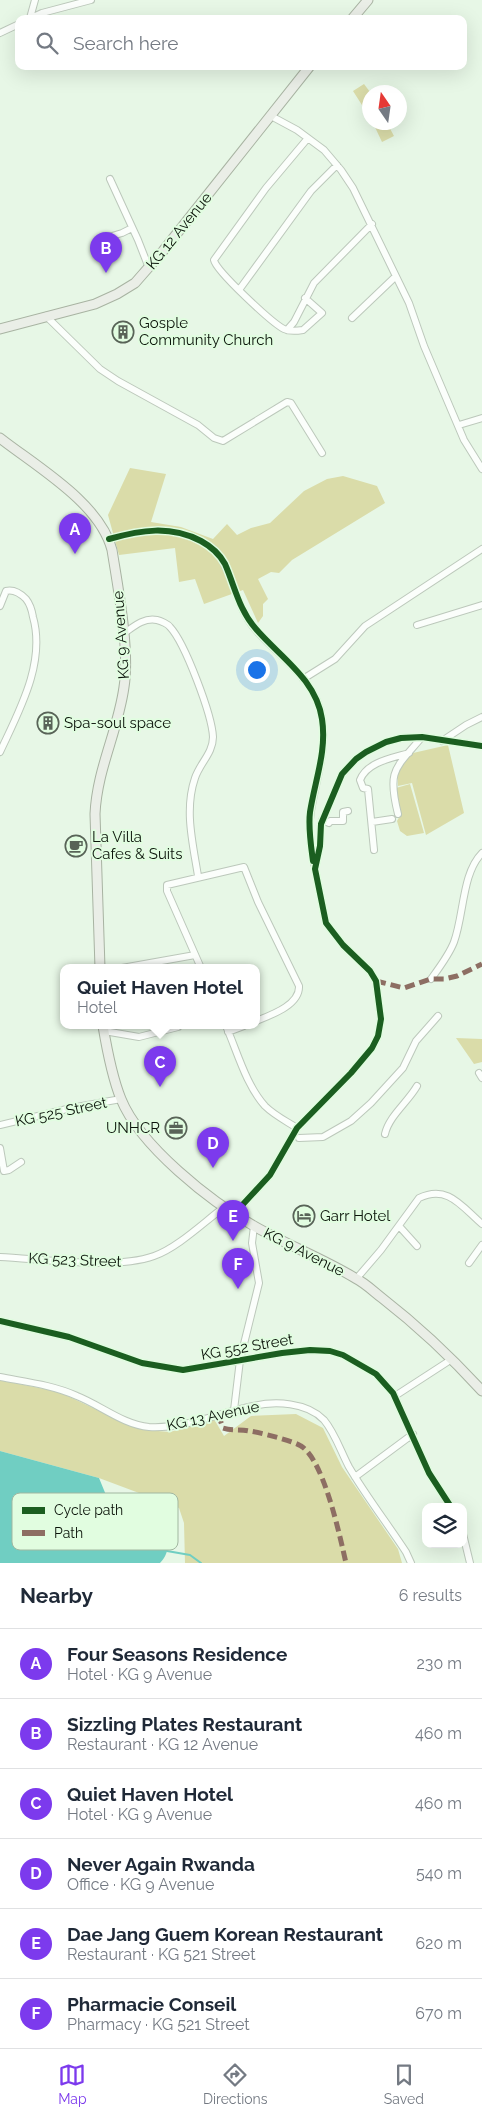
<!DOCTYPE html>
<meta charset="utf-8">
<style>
body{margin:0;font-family:Raleway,sans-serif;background:#f2f2f3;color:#1f2937}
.controls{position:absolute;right:15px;bottom:15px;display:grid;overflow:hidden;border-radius:10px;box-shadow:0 5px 20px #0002}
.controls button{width:45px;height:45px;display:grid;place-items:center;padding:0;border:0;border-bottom:1px solid #e0e1e3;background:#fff;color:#1f2937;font:25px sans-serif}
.compass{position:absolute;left:362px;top:85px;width:45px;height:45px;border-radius:50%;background:#fff;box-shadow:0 5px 20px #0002;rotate:347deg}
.you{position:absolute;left:256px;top:669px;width:18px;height:18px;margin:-12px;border:4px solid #fff;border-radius:50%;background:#1a73e8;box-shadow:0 0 0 8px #1a73e833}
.badge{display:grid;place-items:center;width:32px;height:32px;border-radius:50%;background:#7c3aed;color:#fff;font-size:16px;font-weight:700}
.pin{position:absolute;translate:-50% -41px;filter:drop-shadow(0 1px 2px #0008)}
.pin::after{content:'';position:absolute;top:26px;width:18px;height:15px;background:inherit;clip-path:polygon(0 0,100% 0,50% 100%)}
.popup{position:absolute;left:60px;top:964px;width:200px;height:65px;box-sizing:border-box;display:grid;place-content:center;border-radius:10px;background:#fff;filter:drop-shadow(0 1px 4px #0005);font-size:16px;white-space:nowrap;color:#747a83}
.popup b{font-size:19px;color:#1f2937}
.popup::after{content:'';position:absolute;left:50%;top:100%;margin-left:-10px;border:10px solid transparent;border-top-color:#fff}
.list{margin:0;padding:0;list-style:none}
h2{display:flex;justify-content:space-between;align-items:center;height:65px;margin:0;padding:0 20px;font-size:21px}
h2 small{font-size:16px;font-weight:400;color:#747a83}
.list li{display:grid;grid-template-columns:32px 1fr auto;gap:15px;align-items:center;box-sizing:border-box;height:70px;padding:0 20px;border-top:1px solid #e0e1e3}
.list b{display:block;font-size:19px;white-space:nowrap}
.list p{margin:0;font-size:16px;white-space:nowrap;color:#747a83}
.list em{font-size:16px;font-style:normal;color:#747a83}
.icon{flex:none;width:28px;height:28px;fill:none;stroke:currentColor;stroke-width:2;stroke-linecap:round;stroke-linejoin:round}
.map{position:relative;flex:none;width:482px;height:1563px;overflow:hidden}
.search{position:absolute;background:#fff;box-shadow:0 5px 20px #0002;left:15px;right:15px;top:15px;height:55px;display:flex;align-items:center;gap:12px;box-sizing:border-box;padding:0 18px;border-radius:10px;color:#747a83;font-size:19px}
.sheet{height:485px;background:#fff}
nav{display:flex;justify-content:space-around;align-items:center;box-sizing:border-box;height:70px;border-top:1px solid #e0e1e3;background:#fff;font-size:14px;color:#747a83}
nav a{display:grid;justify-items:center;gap:2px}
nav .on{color:#7c3aed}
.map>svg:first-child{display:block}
.green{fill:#dadca9}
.water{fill:#70cec2}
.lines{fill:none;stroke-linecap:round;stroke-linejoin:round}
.stream{stroke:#70cec2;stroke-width:2}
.minor-casing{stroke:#bcc8bb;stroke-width:8}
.major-casing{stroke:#a8b3a2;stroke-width:11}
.minor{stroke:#fbfefb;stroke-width:6}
.major{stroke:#eaeee7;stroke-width:9}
.quiet{stroke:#8d6e63;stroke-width:5;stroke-dasharray:10 5;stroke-linecap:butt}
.cycleway-casing{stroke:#e1fde0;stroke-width:9}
.cycleway{stroke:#1b5e20;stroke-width:6}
.labels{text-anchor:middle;stroke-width:4;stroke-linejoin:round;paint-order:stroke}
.street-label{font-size:15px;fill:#0b140a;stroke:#e1fde0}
.poi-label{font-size:15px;fill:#0b140a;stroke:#e1fde0;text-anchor:start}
.key{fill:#e1fde0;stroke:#a1b7a0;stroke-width:1}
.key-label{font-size:14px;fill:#0b140a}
</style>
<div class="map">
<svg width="482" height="1563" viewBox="0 0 482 1563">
<rect width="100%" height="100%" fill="#e7f7e6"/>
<path class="green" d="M364,84L370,92L369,116L353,91Z
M373,123H387L394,136L382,142Z
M130,468L166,474L151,522L181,527L213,539L227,524L237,535L251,528L270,523L304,491L327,479L343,476L377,486L385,503L292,560L279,573L271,572L258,579L268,599L263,604V616L258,623L243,590L204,604L195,579L179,582L175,548L119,555L108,515Z
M448,745L464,813L426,835L412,783L398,786L397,770L413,753Z
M410,784L424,833L407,836L400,831L397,821L401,814L396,788Z
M456,1038L482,1039V1062L474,1064Z
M0,1380L59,1392L121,1421L146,1430L170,1432L214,1419L224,1436L251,1416L296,1414L323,1428L342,1467L398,1549L402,1563H185L184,1523L179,1508L99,1478L0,1451Z"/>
<path class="water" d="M0,1451L99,1478L113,1512L150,1526L167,1535C169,1546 168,1555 160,1563H0Z"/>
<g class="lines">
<path class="stream" d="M167,1551L190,1555L201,1563"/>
<g class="minor-casing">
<path id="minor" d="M30,18L35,0
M29,19L42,13L91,0
M0,33L19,24
M271,116L297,130L324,150L341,170L353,188L409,303L424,346L464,440L482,469
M110,179L138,240L149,268
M102,239L122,233L132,228
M239,290L311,191L337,165
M305,298L322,313L303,330C297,331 290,332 284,329C272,323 216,271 214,260L266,188L308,138
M46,316L100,369L118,381L198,425L214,438L223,441L287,402L291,403L322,453
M352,318L395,277
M287,330L294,322L314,283L372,224
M459,425L482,418
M109,539C141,530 170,525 201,541C212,547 219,552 224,564C235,586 239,610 255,629C279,657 316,679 322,718C327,750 316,779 311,811C308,829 311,850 315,867
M0,606L6,591C14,589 21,594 26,599C30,604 32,611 33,617C46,663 19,711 0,752
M417,625L482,605
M123,634C133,627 144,617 157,620C161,621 168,624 170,627C185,643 212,715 213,737C213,753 200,763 195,778C184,810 193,844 198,876
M303,679L335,659L365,626L482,549
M442,741L466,725L482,717
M398,814C387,770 395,769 422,737
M322,820L329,823L330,821H343V812L348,811
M372,822L392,819
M374,850L368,789L363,788L360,780C367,762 392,758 409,753
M122,968L195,955
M201,968L167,891V885L244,867L258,902L299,986C300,1005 271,1015 256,1021
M431,979C439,968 449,955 454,942C464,915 462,873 482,853
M226,1026C237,1051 246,1085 265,1106C274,1115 286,1121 297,1128
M104,1031L139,1037L178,1027
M228,1032L244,1026
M479,1073L482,1078
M0,1125L71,1108L121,1099
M385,1134C389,1116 408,1102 417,1086
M299,1138L323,1137L351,1121L371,1103L403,1068L416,1041L438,1016
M0,1148L4,1171L9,1170L21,1162
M234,1214L270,1175L297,1128L351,1073L372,1048L378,1036L381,1019L376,981L370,971L343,945L326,923L315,869L320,846L321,824L342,774L356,759L366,752L386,742L401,738L422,737L482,746
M399,1226L417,1246
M0,1257C42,1259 115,1270 154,1256C177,1248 203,1223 223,1208
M469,1263L482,1245
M357,1278L381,1250L419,1198C448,1184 462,1207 482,1224
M0,1321L69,1337L142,1363L183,1370L282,1353L310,1350L330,1351L343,1355L376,1374L393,1393L429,1473L451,1507
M0,1377C26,1382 53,1385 77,1396C100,1405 124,1425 149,1427C185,1429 218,1413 253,1406C275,1401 307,1402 324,1420C335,1433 341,1452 349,1467C366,1496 387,1523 406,1552L411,1563
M395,1396L452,1359
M234,1410L240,1360L259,1283L252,1243L254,1226
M355,1477L413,1434
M463,1534L470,1563"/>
</g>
<g class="major-casing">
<path id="major" d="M352,19L368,0
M0,329L95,304L117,294L135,283L163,251L310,66
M0,438C37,467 100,503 112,550C118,588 130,650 124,687C118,731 97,769 95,814L100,968
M103,1026C107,1050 112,1077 121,1099C140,1146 211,1202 254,1226C287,1245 322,1258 355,1278C365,1283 373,1291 382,1298C418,1326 451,1357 482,1391"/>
</g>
<use href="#minor" class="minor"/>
<use href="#major" class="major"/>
<path class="quiet" d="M376,981L404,988L431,979H444L457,976L482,964
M218,1414L223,1428C233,1431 240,1429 249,1431C258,1432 294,1441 301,1446C324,1460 340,1537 346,1563"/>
<g class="cycleway-casing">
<path id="cycleway" d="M109,539C141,530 170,525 201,541C212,547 219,553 225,564C235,587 239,610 256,629C280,657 316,679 322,719C327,751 315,780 310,812C308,828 311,846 313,861
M234,1214L270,1175L297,1128L351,1073L372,1048L378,1036L381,1019L376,981L370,971L343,945L326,923L315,869L320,846L321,824L342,774L356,759L366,752L386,742L401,738L422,737L482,746
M0,1321L69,1337L142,1363L183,1370L282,1353L310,1350L330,1351L343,1355L376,1374L393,1393L429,1473L451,1507"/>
</g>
<use href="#cycleway" class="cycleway"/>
</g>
<defs>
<g id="building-ring" transform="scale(1.125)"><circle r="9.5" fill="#e1fde0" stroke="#586357" stroke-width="1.5"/><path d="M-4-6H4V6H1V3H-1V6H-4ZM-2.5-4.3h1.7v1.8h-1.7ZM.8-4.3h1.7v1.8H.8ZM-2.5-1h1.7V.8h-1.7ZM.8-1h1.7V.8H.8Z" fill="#586357"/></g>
<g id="cafe-ring" transform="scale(1.125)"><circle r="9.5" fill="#e1fde0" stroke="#586357" stroke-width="1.5"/><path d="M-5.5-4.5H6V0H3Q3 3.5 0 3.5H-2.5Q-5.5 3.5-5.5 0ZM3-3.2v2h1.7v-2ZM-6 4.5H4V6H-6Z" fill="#586357"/></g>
<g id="office-ring" transform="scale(1.125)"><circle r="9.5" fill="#e1fde0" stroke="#586357" stroke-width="1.5"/><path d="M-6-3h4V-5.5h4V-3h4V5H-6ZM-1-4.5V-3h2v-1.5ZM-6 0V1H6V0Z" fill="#586357"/></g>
<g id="hotel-ring" transform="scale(1.125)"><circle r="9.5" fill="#e1fde0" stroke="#586357" stroke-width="1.5"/><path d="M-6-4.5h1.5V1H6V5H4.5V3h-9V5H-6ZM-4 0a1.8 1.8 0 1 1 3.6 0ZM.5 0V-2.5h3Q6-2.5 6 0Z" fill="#586357"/></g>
</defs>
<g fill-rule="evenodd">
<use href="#building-ring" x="123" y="332"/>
<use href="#building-ring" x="48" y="723"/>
<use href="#cafe-ring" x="76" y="846"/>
<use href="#office-ring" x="176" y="1128"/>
<use href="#hotel-ring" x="304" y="1216"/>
</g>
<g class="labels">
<g class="street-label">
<text transform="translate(179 231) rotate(-51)" y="5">KG 12 Avenue</text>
<text transform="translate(121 635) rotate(-94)" y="5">KG 9 Avenue</text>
<text transform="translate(61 1112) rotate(-12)" y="5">KG 525 Street</text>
<text transform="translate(304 1252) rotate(27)" y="5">KG 9 Avenue</text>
<text transform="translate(75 1260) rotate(2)" y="5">KG 523 Street</text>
<text transform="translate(247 1347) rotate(-10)" y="5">KG 552 Street</text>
<text transform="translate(213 1416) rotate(-12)" y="5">KG 13 Avenue</text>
</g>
<g class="poi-label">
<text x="139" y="328">Gosple<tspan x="139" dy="17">Community Church</tspan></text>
<text x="64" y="728">Spa-soul space</text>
<text x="92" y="842">La Villa<tspan x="92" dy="17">Cafes &amp; Suits</tspan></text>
<text x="160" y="1133" text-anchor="end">UNHCR</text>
<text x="320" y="1221">Garr Hotel</text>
</g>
</g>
<rect x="12" y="1493" width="166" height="57" rx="8" class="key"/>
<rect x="22" y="1507" width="23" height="7" fill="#1b5e20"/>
<rect x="22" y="1530" width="23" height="6" fill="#8d6e63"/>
<g class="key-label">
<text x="54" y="1515">Cycle path</text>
<text x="54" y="1538">Path</text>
</g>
</svg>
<div class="controls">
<button><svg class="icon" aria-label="layers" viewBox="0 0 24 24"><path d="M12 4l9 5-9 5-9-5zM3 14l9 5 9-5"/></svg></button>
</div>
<svg class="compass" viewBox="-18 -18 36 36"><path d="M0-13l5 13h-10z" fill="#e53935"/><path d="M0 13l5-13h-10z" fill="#747a83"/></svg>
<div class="you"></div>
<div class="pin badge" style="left:75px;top:554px">A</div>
<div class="pin badge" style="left:106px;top:273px">B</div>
<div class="pin badge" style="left:160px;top:1087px">C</div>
<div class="popup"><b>Quiet Haven Hotel</b>Hotel</div>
<div class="pin badge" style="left:213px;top:1168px">D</div>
<div class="pin badge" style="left:233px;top:1241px">E</div>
<div class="pin badge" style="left:238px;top:1289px">F</div>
<div class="search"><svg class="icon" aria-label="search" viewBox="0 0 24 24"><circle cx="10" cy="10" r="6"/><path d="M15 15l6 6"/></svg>Search here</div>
</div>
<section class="sheet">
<h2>Nearby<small>6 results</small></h2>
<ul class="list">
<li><span class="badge">A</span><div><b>Four Seasons Residence</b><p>Hotel · KG 9 Avenue</p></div><em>230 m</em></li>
<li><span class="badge">B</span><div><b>Sizzling Plates Restaurant</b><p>Restaurant · KG 12 Avenue</p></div><em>460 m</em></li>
<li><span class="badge">C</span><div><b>Quiet Haven Hotel</b><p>Hotel · KG 9 Avenue</p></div><em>460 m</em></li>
<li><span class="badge">D</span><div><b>Never Again Rwanda</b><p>Office · KG 9 Avenue</p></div><em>540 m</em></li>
<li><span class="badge">E</span><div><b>Dae Jang Guem Korean Restaurant</b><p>Restaurant · KG 521 Street</p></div><em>620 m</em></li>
<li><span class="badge">F</span><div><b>Pharmacie Conseil</b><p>Pharmacy · KG 521 Street</p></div><em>670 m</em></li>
</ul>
</section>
<nav>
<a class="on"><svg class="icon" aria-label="map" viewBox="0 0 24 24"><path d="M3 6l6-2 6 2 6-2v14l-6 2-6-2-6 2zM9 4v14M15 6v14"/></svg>Map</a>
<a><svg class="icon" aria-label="directions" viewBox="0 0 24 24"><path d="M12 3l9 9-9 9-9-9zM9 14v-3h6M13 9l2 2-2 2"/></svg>Directions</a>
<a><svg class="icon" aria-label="saved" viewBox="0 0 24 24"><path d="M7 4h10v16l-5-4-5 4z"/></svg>Saved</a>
</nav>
